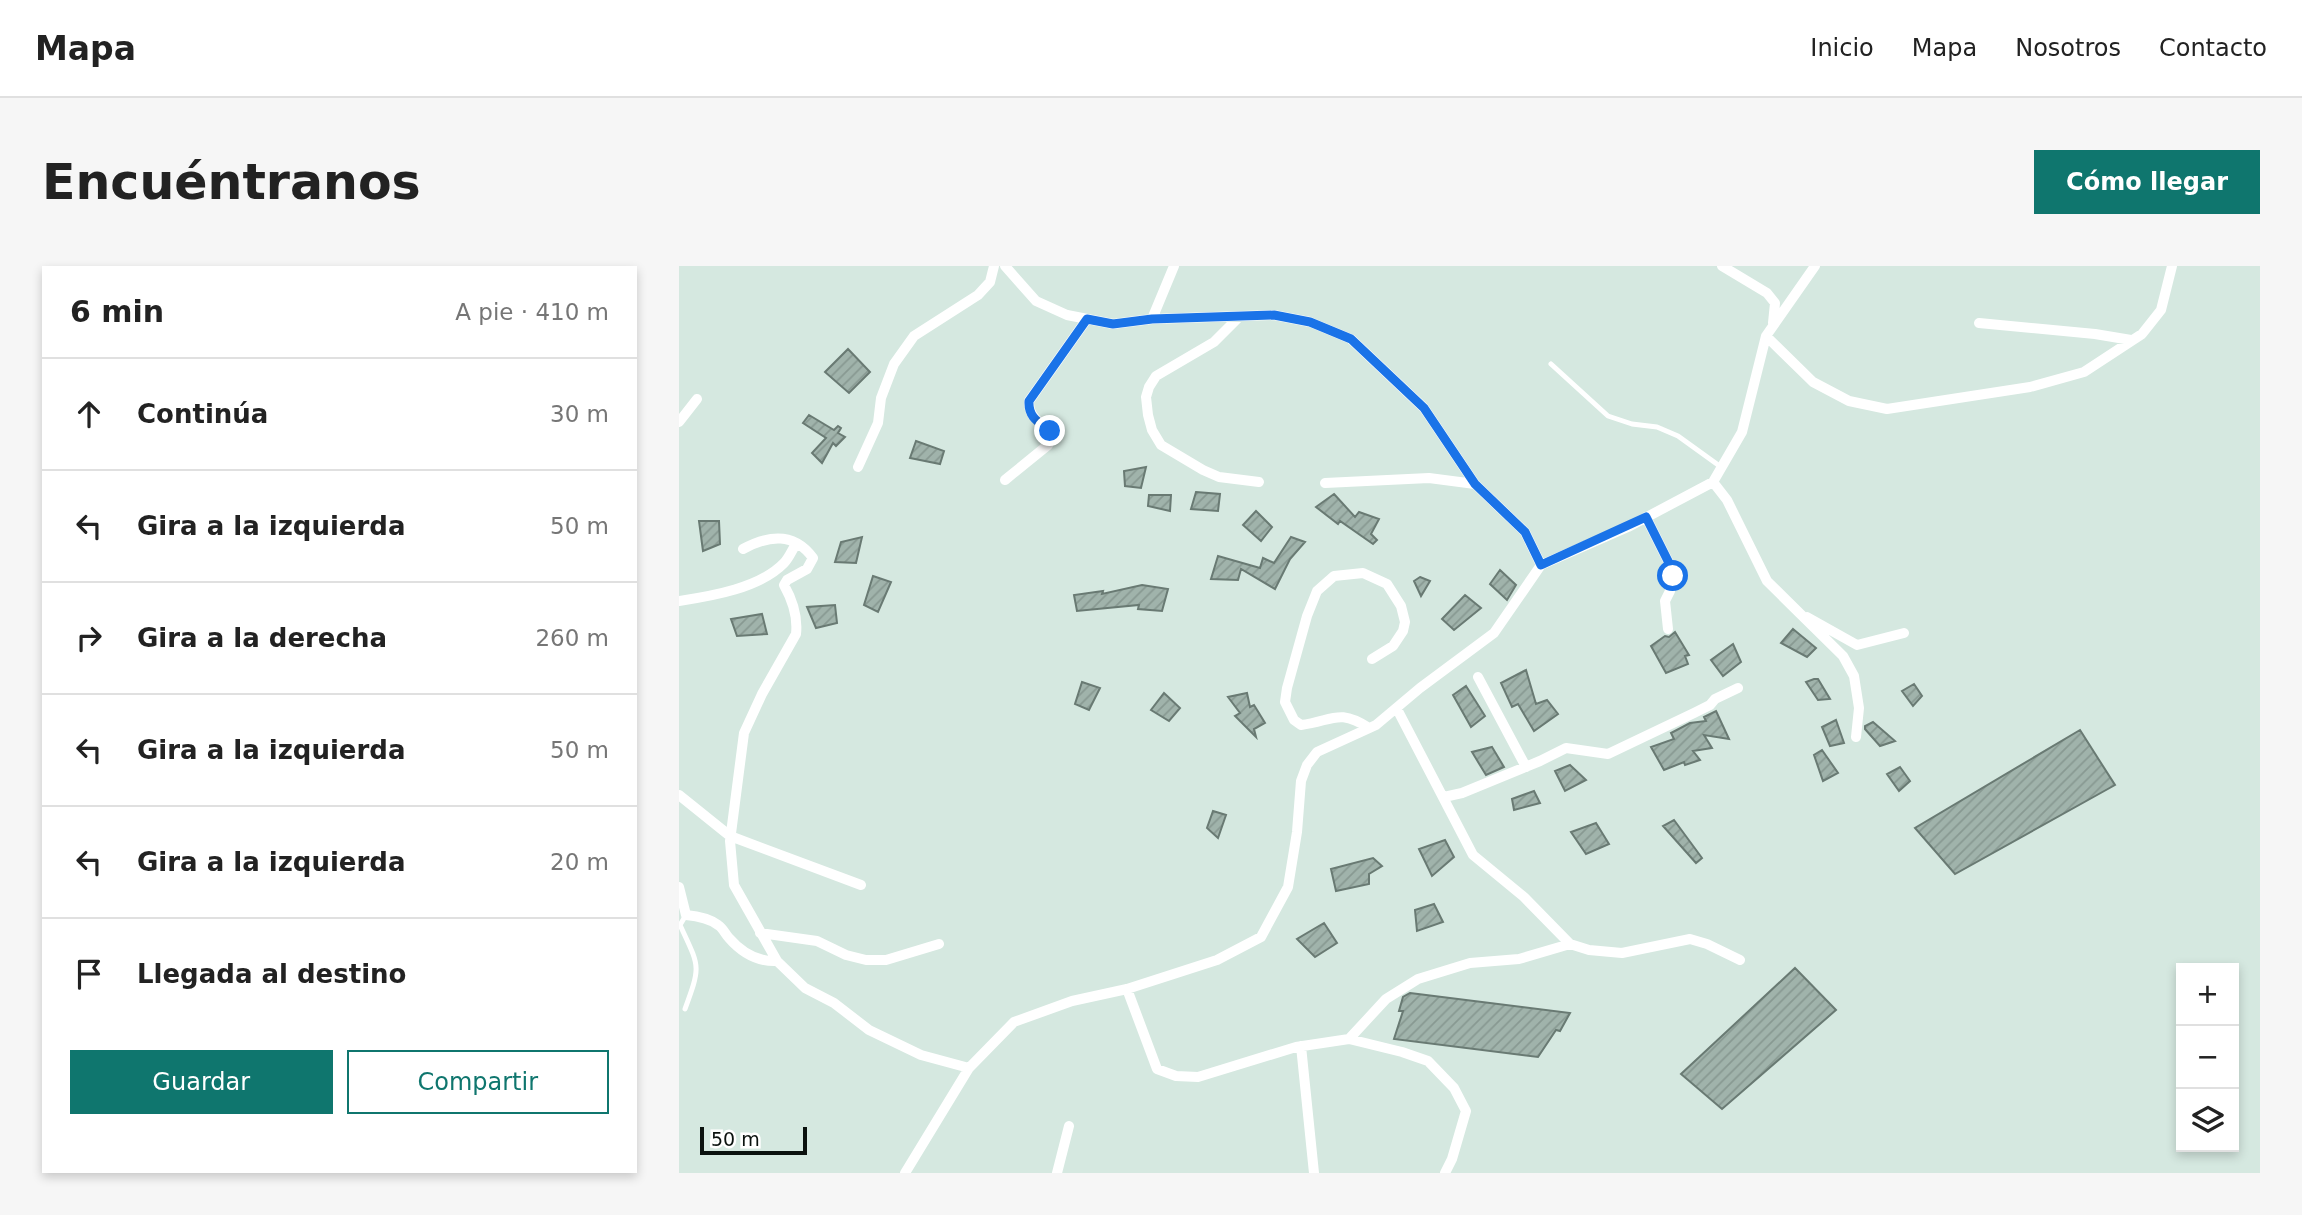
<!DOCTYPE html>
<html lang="es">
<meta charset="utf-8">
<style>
body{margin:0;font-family:"DejaVu Sans",sans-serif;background:#f6f6f6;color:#222}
.controls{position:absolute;right:21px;bottom:21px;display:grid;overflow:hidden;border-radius:0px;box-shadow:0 4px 10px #0003}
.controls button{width:63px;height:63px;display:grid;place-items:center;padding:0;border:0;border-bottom:2px solid #e0e0e0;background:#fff;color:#222;font:35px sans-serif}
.scale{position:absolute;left:21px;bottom:18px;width:107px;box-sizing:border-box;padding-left:7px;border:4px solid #0b120f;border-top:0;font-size:19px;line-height:24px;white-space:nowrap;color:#0b120f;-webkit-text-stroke:5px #fff;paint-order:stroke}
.stop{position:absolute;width:21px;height:21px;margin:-16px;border:5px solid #1a73e8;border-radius:50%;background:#fff}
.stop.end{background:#1a73e8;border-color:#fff;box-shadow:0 2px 7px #0008}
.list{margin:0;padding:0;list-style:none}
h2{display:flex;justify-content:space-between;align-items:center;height:91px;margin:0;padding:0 28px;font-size:30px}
h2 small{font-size:23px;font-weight:400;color:#767676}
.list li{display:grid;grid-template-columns:46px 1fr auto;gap:21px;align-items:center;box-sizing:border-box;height:112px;padding:0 28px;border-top:2px solid #e0e0e0}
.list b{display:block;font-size:26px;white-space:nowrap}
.list em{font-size:23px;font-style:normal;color:#767676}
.actions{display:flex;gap:14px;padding:21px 28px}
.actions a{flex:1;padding:16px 0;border:2px solid #0f766e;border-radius:0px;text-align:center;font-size:24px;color:#0f766e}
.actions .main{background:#0f766e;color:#fff}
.icon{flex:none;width:38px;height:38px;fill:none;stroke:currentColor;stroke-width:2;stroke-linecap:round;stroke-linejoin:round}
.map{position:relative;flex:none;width:1581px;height:907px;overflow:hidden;border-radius:0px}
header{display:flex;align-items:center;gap:42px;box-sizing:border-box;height:98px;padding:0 35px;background:#fff;border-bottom:2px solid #e0e0e0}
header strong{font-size:33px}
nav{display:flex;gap:38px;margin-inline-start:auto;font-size:24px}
.intro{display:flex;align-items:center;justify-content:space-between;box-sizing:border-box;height:168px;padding:0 42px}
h1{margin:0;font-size:49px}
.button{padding:18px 32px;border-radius:0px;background:#0f766e;color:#fff;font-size:24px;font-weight:700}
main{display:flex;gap:42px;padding:0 42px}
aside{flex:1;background:#fff;border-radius:0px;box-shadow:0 4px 10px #0003}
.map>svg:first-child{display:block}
.building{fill:url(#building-hatch);stroke:#697a73;stroke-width:2}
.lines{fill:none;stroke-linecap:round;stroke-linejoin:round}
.service{stroke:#fff;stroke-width:5}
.minor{stroke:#fff;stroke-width:10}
.route{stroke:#1a73e8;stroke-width:9}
</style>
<header>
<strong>Mapa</strong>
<nav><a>Inicio</a><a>Mapa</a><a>Nosotros</a><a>Contacto</a></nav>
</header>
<div class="intro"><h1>Encuéntranos</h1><a class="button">Cómo llegar</a></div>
<main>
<aside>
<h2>6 min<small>A pie · 410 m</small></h2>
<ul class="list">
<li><svg class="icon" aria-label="ahead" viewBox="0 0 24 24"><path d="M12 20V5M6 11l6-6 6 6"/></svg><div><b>Continúa</b></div><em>30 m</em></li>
<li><svg class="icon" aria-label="left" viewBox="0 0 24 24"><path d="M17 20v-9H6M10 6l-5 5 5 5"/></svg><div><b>Gira a la izquierda</b></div><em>50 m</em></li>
<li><svg class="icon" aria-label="right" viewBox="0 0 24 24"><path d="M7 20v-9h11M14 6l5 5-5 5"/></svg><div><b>Gira a la derecha</b></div><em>260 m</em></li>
<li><svg class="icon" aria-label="left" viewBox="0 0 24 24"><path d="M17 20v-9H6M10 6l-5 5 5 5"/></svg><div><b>Gira a la izquierda</b></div><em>50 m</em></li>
<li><svg class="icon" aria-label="left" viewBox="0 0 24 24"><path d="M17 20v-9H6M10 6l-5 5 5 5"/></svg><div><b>Gira a la izquierda</b></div><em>20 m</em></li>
<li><svg class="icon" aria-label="arrive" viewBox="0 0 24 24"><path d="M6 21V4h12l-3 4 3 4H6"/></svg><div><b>Llegada al destino</b></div></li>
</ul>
<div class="actions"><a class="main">Guardar</a><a>Compartir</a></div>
</aside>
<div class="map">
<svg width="1581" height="907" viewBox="0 0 1581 907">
<defs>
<pattern id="building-hatch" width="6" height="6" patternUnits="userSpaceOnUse" patternTransform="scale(1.75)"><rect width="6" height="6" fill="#a0b3ab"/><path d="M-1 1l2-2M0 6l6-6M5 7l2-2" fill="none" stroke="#889992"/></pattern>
</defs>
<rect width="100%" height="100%" fill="#d5e8e0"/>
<path class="building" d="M169,83L191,106L170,127L146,106Z
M130,149L155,164L159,160L162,162L159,167L166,171L157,180L154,177L143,197L133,187L147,172L124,157Z
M237,175L265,185L261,198L231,192Z
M467,201L462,222L446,220L445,205Z
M517,226L541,228L539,245L512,243Z
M655,228L676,251L680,246L700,253L692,268L698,274L694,278L661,255L659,258L637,241Z
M470,229H492L491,245L469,240Z
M577,245L593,261L582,275L564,259Z
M20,255H40L41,278L24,285Z
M183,271L177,297L156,296L162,276Z
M612,271L626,276L611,293L596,323L562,303L559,314L532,313L539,290L581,302L584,292L595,297Z
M821,304L837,319L828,334L811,318Z
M194,310L212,316L199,346L185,339Z
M741,311L751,315L742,330L735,315Z
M463,319L489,323L483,345L459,343L460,339L398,345L395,329L424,325L423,328Z
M786,329L802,342L775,364L763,353Z
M156,339L158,357L137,362L128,341Z
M83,348L88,368L58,370L52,353Z
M1114,363L1137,382L1128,391L1102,377Z
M996,366L1010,389L1006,390L1009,398L987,407L972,380L986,370L990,371Z
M1054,378L1062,396L1044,410L1032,394Z
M847,404L857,438L868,434L879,448L855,465L839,438L833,441L822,417Z
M1135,413H1139L1151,433L1139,434L1127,416Z
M403,416L421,422L410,444L396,438Z
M1235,418L1243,430L1234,440L1223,425Z
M787,420L806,450L792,461L774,429Z
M485,427L501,442L490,455L472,444Z
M568,427L571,441L575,439L586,457L575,463L577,471L556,450L561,447L549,431Z
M1037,445L1050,473L1025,469L1033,482L1014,485L1021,494L1006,499L1005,496L985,504L972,481L995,473L992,467L1011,457L1027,455L1025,451Z
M1157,454L1165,477L1151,480L1143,461Z
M1194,456L1216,475L1201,480L1186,463V460Z
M1401,464L1436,519L1276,608L1236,562Z
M813,481L825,501L807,509L793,486Z
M1143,484L1159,507L1144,515L1135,489Z
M891,499L907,514L886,525L876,505Z
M1221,501L1231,515L1220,525L1208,508Z
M855,525L861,537L835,544L833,533Z
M534,545L547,549L539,572L528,562Z
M995,554L1023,592L1017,597L984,560Z
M917,557L930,578L907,588L892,566Z
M766,574L775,591L753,610L740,583Z
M694,592L703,600L690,608V618L657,625L652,603Z
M755,638L764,656L738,665L736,644Z
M645,657L658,677L636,691L618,673Z
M1116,702L1157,744L1043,843L1002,808Z
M731,727L891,747L881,765L877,764L859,791L715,773L724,745H720L724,731Z"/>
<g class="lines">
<path class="service" d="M872,98L929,150L953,158L978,161L999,170L1042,201
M6,743C22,699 21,702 1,659L7,649"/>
<path class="minor" d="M326,0L357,35L388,49L434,58L473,53L595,49L631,56L672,73L745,142L796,218L846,266L862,299
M1043,0L1088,27L1096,37L1094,57
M560,51L535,76L477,110L470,121L467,131L469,149L473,164L482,179L524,204L540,211L580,216
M473,53L495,0
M1300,57L1416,68L1452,74
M1087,70L1134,116L1170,135L1208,143L1351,121L1405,106L1463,68L1482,44L1493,0
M0,156L18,133
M179,201L199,157L202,132L215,98L235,70L299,29L311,16L315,0
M326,214L369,179L373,170C365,156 349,154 350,135L408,53
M1034,216L1048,234L1088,315L1164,390L1175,410L1180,442L1177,471
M646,217L750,212L796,218
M967,251L993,303L991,325L986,335L989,363
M64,283C90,269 115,266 134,292L128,303L108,314L105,319C114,335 119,350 117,368L83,428L65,467L51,575L55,619L98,695L126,722L155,737L190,764L242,789L290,802
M0,335C33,330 81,322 105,297C110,292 113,284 117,278
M1128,351L1178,379L1225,367
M799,411L847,501
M718,443L794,589L845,631L891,678
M690,462C659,442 654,455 622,459L615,454L606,436L608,422L628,350L638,325L655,310L684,307L708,318L722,340L726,356L724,365L714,380L693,393
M0,529L51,570L182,619
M765,531L783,527L861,495L887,482L929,488L1015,447L1031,439L1036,433L1059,422
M0,621L7,649C18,650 30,652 39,659C44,662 46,668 50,672C63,687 78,696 98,695
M81,667L138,675L167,689L187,694H207L260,678
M448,723L478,803L497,810L519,811L617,781L670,773L723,786L749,795L775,822L787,845L773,893L766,907
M670,773L707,733L739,713L791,697L840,693L891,678L910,684L943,687L1011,673L1028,678L1061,694
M622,780L635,907
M226,907L290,802L335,756L393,735L448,723L538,694L582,671L609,621L618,566L622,515L628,499L638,486L697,459L741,422L815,367L862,299L949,261L1034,216L1063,166L1087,70L1136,0
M378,907L390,860"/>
</g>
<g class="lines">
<path class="route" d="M371,165C359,156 349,151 350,135L408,53L434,58L473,53L595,49L631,56L672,73L745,142L796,218L846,266L862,299L967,251L993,303L994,310"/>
</g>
</svg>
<div class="controls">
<button>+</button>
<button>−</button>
<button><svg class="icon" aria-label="layers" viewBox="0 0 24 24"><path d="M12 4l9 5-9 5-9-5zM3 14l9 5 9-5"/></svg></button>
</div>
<div class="scale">50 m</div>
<div class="stop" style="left:994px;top:310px"></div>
<div class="stop end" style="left:371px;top:165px"></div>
</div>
</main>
